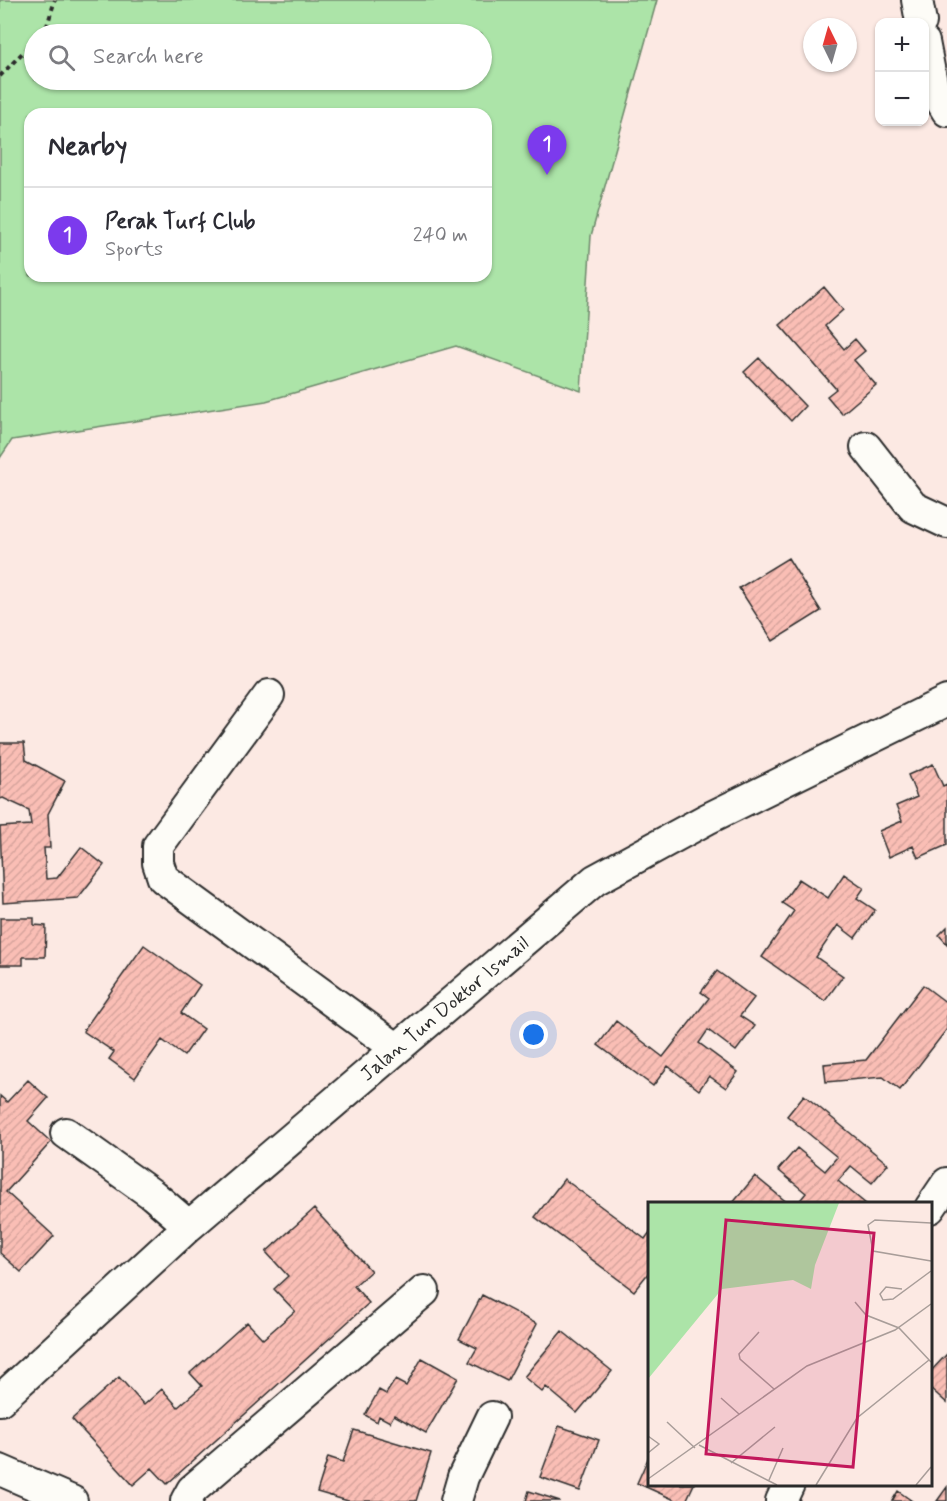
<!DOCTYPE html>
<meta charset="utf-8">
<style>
body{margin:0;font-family:Mynerve,sans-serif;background:#f7f7f7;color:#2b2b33}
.controls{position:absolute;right:18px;top:18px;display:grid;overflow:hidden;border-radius:12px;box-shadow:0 2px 4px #0004}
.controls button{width:54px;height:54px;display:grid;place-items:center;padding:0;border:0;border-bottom:2px solid #e1e1e2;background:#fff;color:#2b2b33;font:30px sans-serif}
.compass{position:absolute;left:803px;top:18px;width:54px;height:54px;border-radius:50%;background:#fff;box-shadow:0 2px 4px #0004;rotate:355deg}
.you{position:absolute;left:534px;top:1035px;width:21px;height:21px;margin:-15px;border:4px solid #fff;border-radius:50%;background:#1a73e8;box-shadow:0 0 0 9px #1a73e833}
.badge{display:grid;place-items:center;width:39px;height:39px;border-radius:50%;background:#7c3aed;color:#fff;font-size:20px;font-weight:700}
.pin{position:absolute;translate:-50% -50px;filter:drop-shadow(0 2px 3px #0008)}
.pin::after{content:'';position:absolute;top:32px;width:21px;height:18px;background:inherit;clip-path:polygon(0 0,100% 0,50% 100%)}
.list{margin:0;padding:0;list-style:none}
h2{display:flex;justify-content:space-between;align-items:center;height:78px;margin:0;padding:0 24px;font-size:26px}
h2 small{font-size:20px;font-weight:400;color:#7c7c81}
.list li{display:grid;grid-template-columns:39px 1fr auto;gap:18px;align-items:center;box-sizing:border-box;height:96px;padding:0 24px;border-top:2px solid #e1e1e2}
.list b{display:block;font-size:22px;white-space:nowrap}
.list p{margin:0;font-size:20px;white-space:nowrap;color:#7c7c81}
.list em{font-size:20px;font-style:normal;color:#7c7c81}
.icon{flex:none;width:33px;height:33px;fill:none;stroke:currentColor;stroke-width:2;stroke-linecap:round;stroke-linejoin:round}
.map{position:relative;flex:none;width:947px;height:1501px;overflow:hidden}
.search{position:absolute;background:#fff;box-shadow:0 2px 4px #0004;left:24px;top:24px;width:468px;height:66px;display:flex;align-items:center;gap:15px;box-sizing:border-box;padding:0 21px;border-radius:33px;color:#7c7c81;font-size:22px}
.panel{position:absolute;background:#fff;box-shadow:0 2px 4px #0004;left:24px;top:108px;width:468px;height:174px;border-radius:18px}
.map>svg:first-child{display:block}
.green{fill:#ace4a8;stroke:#6c886a;stroke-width:1.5;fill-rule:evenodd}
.building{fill:url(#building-hatch);stroke:#2b2b2b;stroke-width:1.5}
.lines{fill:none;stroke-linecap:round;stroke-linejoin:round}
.minor-casing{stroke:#2b2b2b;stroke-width:34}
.path{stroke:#2b2b2b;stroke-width:4;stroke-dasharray:4.5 4.5;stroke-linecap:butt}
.minor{stroke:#fdfcf7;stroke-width:30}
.labels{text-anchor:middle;stroke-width:4.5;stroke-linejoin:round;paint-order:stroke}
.street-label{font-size:20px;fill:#2b2b2b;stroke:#fdfcf7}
.inset-road{fill:none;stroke:#a89d99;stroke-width:1.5}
.view{fill:#c2185b;fill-opacity:0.15;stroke:#c2185b;stroke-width:3}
.inset-edge{fill:none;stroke:#2b2b2b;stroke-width:3}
</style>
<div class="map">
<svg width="947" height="1501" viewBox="0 0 947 1501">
<defs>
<pattern id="building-hatch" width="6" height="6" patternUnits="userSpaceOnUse" patternTransform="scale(1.5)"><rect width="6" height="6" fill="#fabeb5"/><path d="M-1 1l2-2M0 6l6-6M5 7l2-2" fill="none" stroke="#d6a39c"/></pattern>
</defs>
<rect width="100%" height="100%" fill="#fce9e3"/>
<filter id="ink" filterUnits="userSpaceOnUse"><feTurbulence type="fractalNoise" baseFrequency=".0167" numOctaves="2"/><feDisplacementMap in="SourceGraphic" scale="12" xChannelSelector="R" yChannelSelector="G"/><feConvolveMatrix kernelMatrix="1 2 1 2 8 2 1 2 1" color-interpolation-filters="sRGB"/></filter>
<g filter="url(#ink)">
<path class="green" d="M0,0H657L591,236L581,391L456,346L266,401L12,440L0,458ZM482,34V80H34V34ZM30,114H486V276H30Z"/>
<path class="building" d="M824,287L843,310L825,326L844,349L855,339L865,351L854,360L876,385L842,414L827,396L836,389L780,325Z
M759,358L805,406L791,421L744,372Z
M788,558L821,611L773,641L739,588Z
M0,743H24L26,760L65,781L48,814L50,848H44L46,879L57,878L81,847L104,865L78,898L3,903L0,827L31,825L29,810L3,798L0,799Z
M933,764L943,786L947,784V845L918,858L913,846L889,857L879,831L902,821L896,806L917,797L908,775Z
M844,874L864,888L857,898L875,910L855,938L838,925L816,957L843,976L825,1001L762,957L794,911L782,903L799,879L828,898Z
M0,918H34V925L46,926L45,957H23V965H0Z
M947,927V944L939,935Z
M144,945L200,985L181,1013L203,1029L184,1056L162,1040L135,1078L109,1059L114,1052L83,1031Z
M717,971L754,998L740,1016L755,1026L736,1051L708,1030L699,1043L738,1072L726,1088L709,1076L699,1090L668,1066L653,1086L598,1045L616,1021L663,1057L709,998L701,992Z
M923,985L947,1003V1029L900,1090L883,1077L826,1082L824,1064L866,1060Z
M28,1080L48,1098L28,1121L51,1142L6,1192L54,1236L21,1272L0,1253V1096L7,1102Z
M804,1095L888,1164L872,1183L851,1166L838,1181L866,1204H797L806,1193L778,1170L797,1148L825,1171L837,1157L787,1116Z
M755,1176L789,1204H732Z
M564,1179L645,1239L650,1232V1271L634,1291L535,1217Z
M314,1209L371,1271L354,1286L369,1303L167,1484L152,1468L133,1485L72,1419L119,1377L144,1405L162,1389L178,1407L202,1386L190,1373L247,1322L263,1339L295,1311L274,1289L288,1276L266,1252Z
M482,1295L537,1324L507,1381L469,1362L477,1348L459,1339Z
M562,1331L612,1371L577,1413L546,1387L542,1392L524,1377Z
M947,1354V1403L930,1388V1372Z
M422,1358L458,1378L426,1433L394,1415L390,1422L379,1416L377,1422L365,1415L379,1390L386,1394L395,1380L406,1386Z
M559,1426L599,1440L580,1491L540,1477Z
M354,1430L431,1453L416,1501H348L317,1492L328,1457L343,1462Z
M650,1454V1484H694L686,1501H677L637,1483Z
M947,1487V1501H937Z
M529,1491L560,1501H526Z
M898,1491L912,1501H892Z"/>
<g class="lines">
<g class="minor-casing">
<path id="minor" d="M917,0L921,22
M924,42L933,88L947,111
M866,447L913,507L947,523
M269,695L158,846V863L163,878L396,1048
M66,1133L153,1195L189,1226
M930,1208L947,1183
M0,1400L189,1226L595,880L707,819L947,701
M0,1470L72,1501
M186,1501L192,1490L424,1291
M456,1501L463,1477L492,1417
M781,1501L789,1484"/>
</g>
<path class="path" d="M41,34L46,29L55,0
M0,76L34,41"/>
<use href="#minor" class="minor"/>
</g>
</g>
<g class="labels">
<g class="street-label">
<text transform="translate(444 1008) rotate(-40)" y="7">Jalan Tun Doktor Ismail</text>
</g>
</g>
<g transform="translate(648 1202)">
<rect width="284" height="284" fill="#fce9e3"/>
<path d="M0,1H191L167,63L163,87L145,78L74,87L0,177Z" fill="#ace4a8"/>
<path class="inset-road" d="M283,21L227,18L220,23L225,49L283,59M254,87L238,85L232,92L235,98L245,97L283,69M207,100L218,113L251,126L283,160M111,130L91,152L92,157L126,187M73,196L91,212M19,220L47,246M0,234L11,242L0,251M51,243L129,283M83,261L127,225M0,277L159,164L247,128L283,102M121,278L135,246M168,283L209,216L281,158M268,283L283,265"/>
<path class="view" d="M78,18L226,31L205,265L58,252Z"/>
<rect width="284" height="284" class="inset-edge"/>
</g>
</svg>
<div class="controls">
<button>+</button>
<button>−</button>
</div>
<svg class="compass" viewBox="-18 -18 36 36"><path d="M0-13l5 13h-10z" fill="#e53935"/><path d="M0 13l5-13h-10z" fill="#7c7c81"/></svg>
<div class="you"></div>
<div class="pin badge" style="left:547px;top:175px">1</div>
<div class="search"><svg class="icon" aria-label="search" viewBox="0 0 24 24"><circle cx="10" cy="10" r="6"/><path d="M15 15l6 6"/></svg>Search here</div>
<section class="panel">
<h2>Nearby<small></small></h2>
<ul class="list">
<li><span class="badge">1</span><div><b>Perak Turf Club</b><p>Sports</p></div><em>240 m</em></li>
</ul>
</section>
</div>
